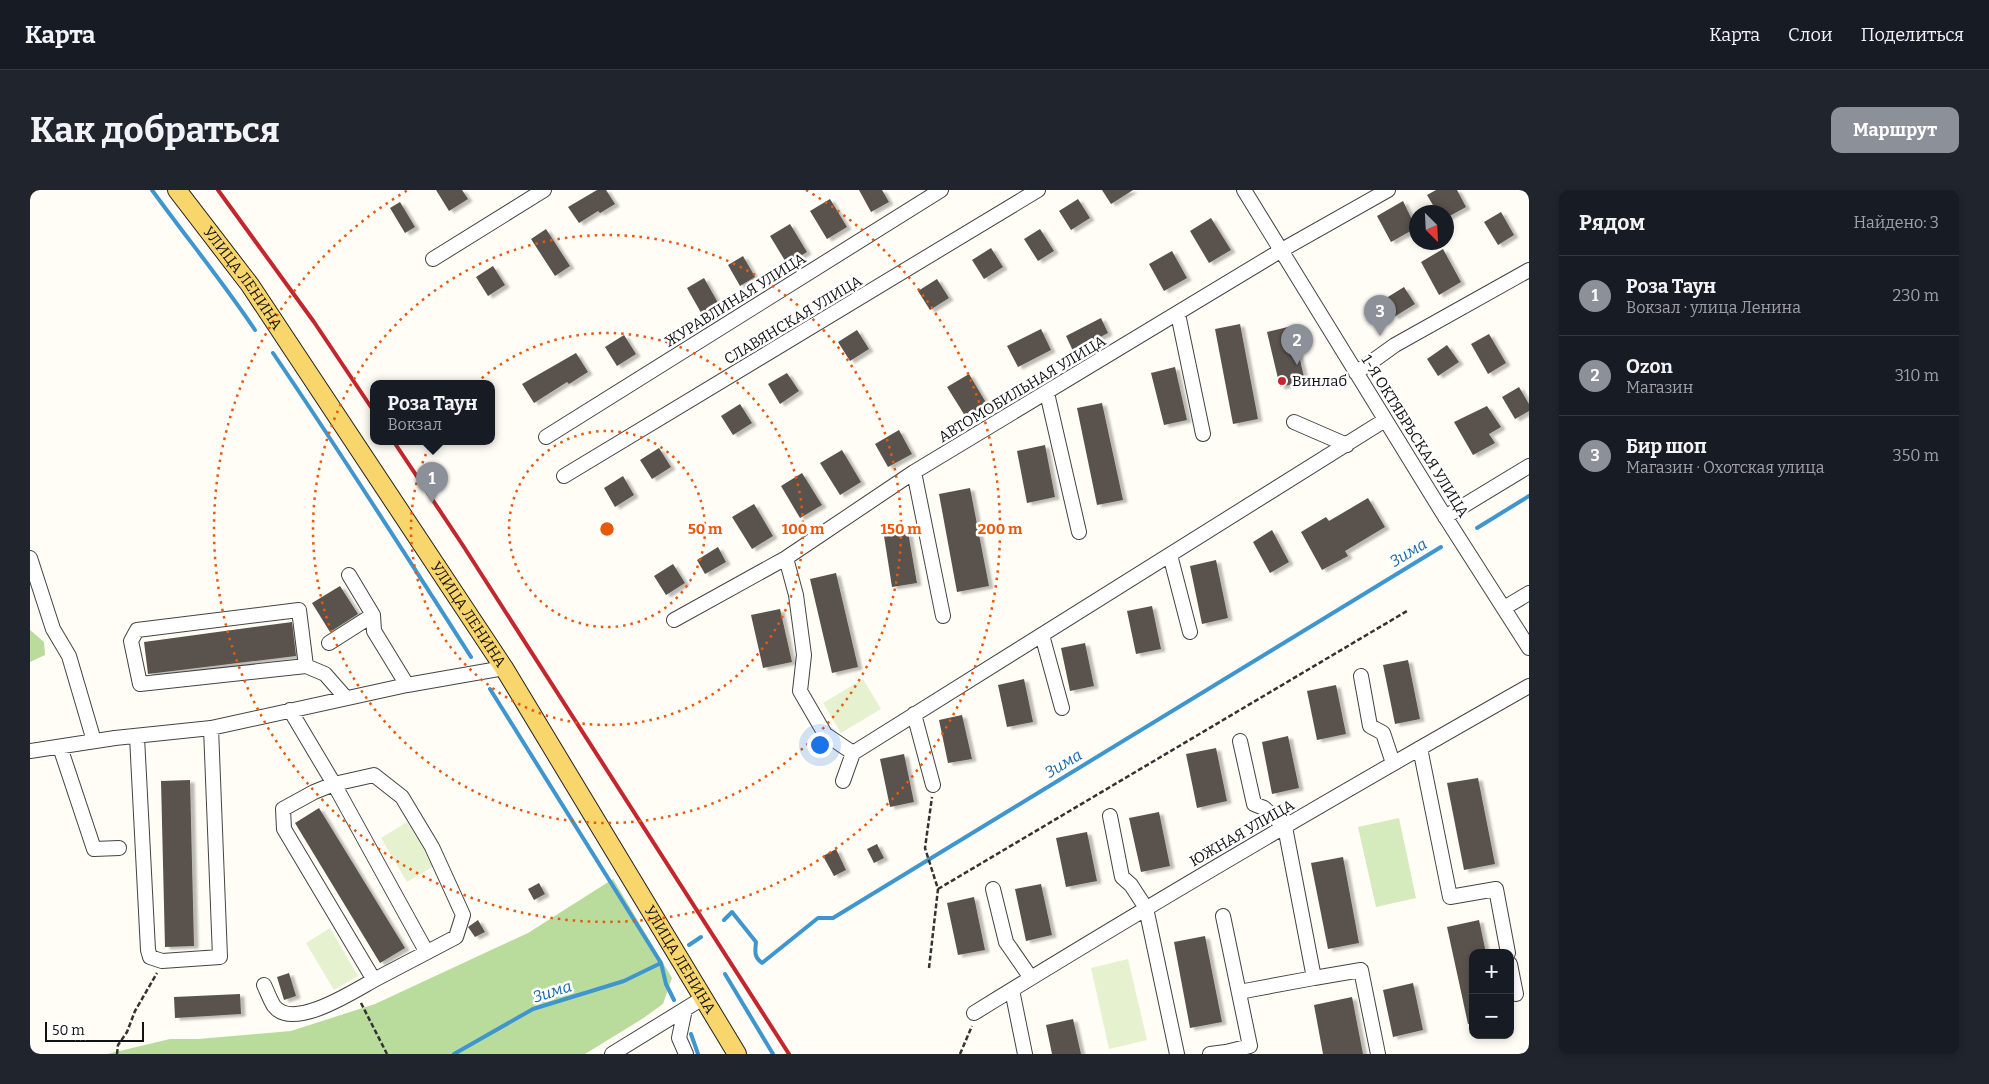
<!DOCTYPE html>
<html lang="ru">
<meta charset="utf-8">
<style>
body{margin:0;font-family:Bitter,serif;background:#20242c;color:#f1f3f6}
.controls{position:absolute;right:15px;bottom:15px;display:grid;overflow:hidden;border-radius:10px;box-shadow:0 2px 8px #0003}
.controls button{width:45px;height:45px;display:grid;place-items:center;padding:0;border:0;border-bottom:1px solid #363941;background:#171b24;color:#f1f3f6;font:25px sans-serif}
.compass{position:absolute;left:1379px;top:15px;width:45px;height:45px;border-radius:50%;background:#171b24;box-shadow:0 2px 8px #0003;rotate:156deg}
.scale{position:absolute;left:15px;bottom:12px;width:99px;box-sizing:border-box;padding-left:5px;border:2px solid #111;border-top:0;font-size:14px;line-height:18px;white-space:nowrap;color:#111;-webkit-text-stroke:4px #fff;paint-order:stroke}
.you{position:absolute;left:789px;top:554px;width:18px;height:18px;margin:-12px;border:4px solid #fff;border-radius:50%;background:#1a73e8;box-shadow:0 0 0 8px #1a73e833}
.badge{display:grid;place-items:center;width:32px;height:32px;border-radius:50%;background:#8c9099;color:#fff;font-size:16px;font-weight:700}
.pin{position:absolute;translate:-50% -41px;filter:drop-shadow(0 1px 2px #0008)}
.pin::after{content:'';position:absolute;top:26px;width:18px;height:15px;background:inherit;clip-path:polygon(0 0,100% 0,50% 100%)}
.popup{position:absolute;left:340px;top:190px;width:125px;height:65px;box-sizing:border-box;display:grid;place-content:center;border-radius:10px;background:#171b24;filter:drop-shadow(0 1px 4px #0005);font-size:16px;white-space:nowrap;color:#9ea1a6}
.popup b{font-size:19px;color:#f1f3f6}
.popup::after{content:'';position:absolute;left:50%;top:100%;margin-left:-10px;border:10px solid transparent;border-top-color:#171b24}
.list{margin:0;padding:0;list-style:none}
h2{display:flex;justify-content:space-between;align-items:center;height:65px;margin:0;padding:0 20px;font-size:21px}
h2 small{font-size:16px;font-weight:400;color:#9ea1a6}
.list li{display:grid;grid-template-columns:32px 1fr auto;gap:15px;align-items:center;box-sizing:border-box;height:80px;padding:0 20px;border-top:1px solid #363941}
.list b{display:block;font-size:19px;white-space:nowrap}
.list p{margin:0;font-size:16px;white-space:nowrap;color:#9ea1a6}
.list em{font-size:16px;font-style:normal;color:#9ea1a6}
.map{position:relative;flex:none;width:1499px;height:864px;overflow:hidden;border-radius:10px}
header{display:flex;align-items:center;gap:30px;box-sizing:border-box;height:70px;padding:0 25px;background:#171b24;border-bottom:1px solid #363941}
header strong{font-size:24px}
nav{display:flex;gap:28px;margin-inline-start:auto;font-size:18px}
.intro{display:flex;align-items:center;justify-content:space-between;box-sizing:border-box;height:120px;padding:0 30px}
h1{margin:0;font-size:35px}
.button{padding:12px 22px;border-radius:10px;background:#8c9099;color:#fff;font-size:18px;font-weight:700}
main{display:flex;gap:30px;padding:0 30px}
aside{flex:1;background:#171b24;border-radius:10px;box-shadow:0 2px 8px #0003}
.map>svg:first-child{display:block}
.green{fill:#d5ebbd}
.forest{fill:#b9dc9c}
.pitch{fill:#e6f2cf}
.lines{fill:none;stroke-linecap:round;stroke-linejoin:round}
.stream{stroke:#3f96cf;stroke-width:4}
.building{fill:#5a524d;filter:url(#shadow)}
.minor-casing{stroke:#444;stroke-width:16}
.major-casing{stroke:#222;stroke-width:20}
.path{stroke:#333;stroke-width:2.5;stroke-dasharray:5 2.5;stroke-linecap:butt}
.minor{stroke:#fff;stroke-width:14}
.major{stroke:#f9d66b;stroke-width:18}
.rail{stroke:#c4262e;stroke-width:4}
.ring{fill:none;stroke:#e8590c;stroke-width:2.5;stroke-dasharray:2.5 5}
.poi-dot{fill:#c4262e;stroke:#fff;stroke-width:2}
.labels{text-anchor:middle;stroke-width:5;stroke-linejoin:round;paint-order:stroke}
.street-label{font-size:15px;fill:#111;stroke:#fff}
.poi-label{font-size:15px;fill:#111;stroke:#fff;text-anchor:start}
.water-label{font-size:16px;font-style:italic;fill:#1768a6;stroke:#fff}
.centre{fill:#e8590c;stroke:#fff;stroke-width:2.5}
.ring-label{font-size:15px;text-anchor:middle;font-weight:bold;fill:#e8590c;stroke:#fff;stroke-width:5;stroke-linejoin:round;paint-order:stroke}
</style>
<header>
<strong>Карта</strong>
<nav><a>Карта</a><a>Слои</a><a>Поделиться</a></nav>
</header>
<div class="intro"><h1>Как добраться</h1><a class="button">Маршрут</a></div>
<main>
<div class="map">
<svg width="1499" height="864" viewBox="0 0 1499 864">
<defs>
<filter id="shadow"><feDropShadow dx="4.5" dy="2.5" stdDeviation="1" flood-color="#0004"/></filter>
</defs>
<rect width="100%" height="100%" fill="#fffdf5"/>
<path class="green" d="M1369,628L1386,708L1346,717L1328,637Z"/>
<path class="forest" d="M0,440L14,452L15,465L0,472Z
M583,689L642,788L633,814L612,829L555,864H77L140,849H168L261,841L345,814L498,743Z"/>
<path class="pitch" d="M833,489L851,519L811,543L793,513Z
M377,632L404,676L377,692L351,648Z
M300,738L328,786L304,800L276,753Z
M1098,769L1117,850L1079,859L1061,778Z"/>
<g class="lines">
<path class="stream" d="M122,0C156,47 193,92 225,140
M243,163C311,263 376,365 441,467
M1447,338L1499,306
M460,499L631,773L636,794L644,810
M694,730L702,722L726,752C725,762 724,767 732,773L788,728H803L1411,357
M659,755L671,747
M695,784L743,864
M661,844L668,864
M424,864L503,819L594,791L631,773"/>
</g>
<path class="building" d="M406,0H432L438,9L419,21Z
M567,0H576L585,14L570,23L568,21L549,33L538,17Z
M829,0H852L859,12L841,22Z
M1072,0H1103L1081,14Z
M1406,0H1427L1436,17L1416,28V22H1407L1397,5Z
M800,9L817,37L797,49L780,21Z
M1048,9L1060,28L1041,40L1029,21Z
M1373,11L1386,38L1361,52L1347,26Z
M370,12L385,37L375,43L360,18Z
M1471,22L1484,45L1468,55L1454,32Z
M1181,28L1201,60L1179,73L1160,41Z
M760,34L777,62L757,74L740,46Z
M516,39L540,76L525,86L501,49Z
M1010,39L1024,61L1008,71L994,49Z
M961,58L973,77L954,89L942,70Z
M1413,59L1431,92L1409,105L1391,72Z
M1142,61L1157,88L1134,101L1119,74Z
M713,66L725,87L710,96L698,75Z
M463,76L475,95L458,106L446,87Z
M674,88L691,118L674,128L657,98Z
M907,89L919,108L900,120L888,101Z
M1374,97L1385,114L1364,127L1353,110Z
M1071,128L1078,143L1043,161L1036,146Z
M1210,134L1228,229L1203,234L1185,139Z
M1262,136L1275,191L1250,197L1237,142Z
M1011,139L1021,160L988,177L977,156Z
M827,140L839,159L820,171L808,152Z
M1459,144L1476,173L1458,184L1441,154Z
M594,145L606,164L587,176L575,157Z
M1417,155L1429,172L1408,186L1397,169Z
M546,163L558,182L539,194L537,192L504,213L492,194Z
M1145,177L1157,230L1134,235L1121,183Z
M757,183L769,201L750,214L738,194Z
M939,184L958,216L937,229L917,197Z
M1489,197L1499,214V221L1485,229L1472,207Z
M1072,213L1093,310L1067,315L1047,218Z
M710,214L722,233L703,245L691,226Z
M1457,216L1471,237L1459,244L1465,253L1443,265L1424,232Z
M869,240L882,264L858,277L845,254Z
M1015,255L1025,307L997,313L987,261Z
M629,258L641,277L622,289L610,270Z
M812,260L831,292L810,305L790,273Z
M772,283L792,315L770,328L751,296Z
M593,286L604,305L585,317L574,298Z
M940,298L959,396L927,402L909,304Z
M1338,308L1355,337L1315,361L1318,366L1292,380L1271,342L1296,327L1299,331Z
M724,314L743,346L722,359L702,327Z
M1242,340L1259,372L1240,383L1223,352Z
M878,342L887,393L862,397L854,346Z
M688,357L696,372L675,384L667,370Z
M1186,370L1198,428L1172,434L1160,376Z
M643,374L655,393L636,405L624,386Z
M806,383L828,477L802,483L780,389Z
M310,396L328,424L300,442L282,413Z
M1122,416L1131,459L1106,464L1097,421Z
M750,419L762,472L733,478L721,425Z
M262,432L266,466L118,484L114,452Z
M1055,453L1064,496L1040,501L1031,458Z
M1378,470L1390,529L1365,534L1353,475Z
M994,489L1003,532L977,537L968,495Z
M1306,495L1316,544L1287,550L1277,501Z
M932,525L942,569L918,573L909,530Z
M1258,546L1269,598L1242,604L1232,552Z
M1186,558L1197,611L1167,618L1156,564Z
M874,564L884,612L860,617L850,569Z
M1448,588L1465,674L1434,680L1417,593Z
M160,590L164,756L135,757L131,591Z
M289,618L375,758L350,773L265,633Z
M1129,622L1140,676L1111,682L1099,628Z
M1057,642L1067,691L1036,697L1026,648Z
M847,654L854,668L844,673L837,659Z
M806,659L816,680L804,686L793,666Z
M1313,667L1329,753L1298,759L1281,673Z
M509,693L515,704L504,710L498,699Z
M1011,694L1022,745L996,751L985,699Z
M944,707L955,760L928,765L917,713Z
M448,730L455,742L445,747L438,737Z
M1449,730L1456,763H1443V834H1438L1417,737Z
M1175,746L1192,832L1160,838L1144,752Z
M259,783L266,806L254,810L247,787Z
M1383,793L1393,840L1363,847L1353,800Z
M210,804L211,824L145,828L144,807Z
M1322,807L1333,864H1293L1284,815Z
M1043,829L1051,864H1022L1016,835Z"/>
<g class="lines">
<g class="minor-casing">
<path id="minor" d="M1214,0L1409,317L1499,458
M403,69L514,0
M1148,124L1173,244
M1326,183L1365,155L1499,80
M1017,203L1049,342
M1264,232L1317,255
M516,247L911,0
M884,282L913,426
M534,286L1008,0
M1415,327L1499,276
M1140,365L1160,442
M0,368L23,439L39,466L64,551
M756,368L766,405L774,465L770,501L795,544L823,563
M319,385L343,425L344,441L377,495
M1474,418L1499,403
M644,430L756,368L884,282L1250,61L1358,0
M1012,445L1032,518
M299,453L343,425
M276,476L269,420L107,440L101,451L110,494L276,476L295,484L316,508
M1331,486L1340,536L1353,543L1363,573
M260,520L304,594L396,761
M884,524L903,595
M107,547L118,760L120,767L132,771L190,767L181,538
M1210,551L1224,614L1234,618L1255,637L1284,788L1331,780L1348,864
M30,557L64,659L89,658
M1390,558L1420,707L1466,699L1478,763
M0,561L85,548L181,538L377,495L474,478
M344,585L372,607L402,657L433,725L426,747L344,790L254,639L253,619L284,602L304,594Z
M813,591L823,563L1355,230
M1080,626L1092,687L1101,695L1116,718L1147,864
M963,699L976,752L1001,788
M1193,726L1220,856L1196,862
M1480,774L1486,804
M234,795C237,801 240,810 244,816C263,841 324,801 344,790
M982,800L995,864
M1209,802L1284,788
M655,819L649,848L656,864
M944,823C1127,710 1312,602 1499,496
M582,864L673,808
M1180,864L1196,862V864"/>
</g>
<g class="major-casing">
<g id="major">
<path id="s1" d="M147,0L220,95L474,478L707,864"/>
</g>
</g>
<path class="path" d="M908,699L1377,421
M899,778L908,699L895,658L902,607
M331,813L357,864
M87,864L88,855L97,842L105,821L127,783
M930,864L942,836"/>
<use href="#minor" class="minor"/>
<use href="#major" class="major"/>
<path class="rail" d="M188,0L284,132L343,220
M364,252L432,354L759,864"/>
</g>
<g class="ring">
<circle cx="577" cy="339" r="98"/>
<circle cx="577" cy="339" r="196"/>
<circle cx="577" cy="339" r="294"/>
<path d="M776 0A393 393 0 1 1 378 0"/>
</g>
<circle class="poi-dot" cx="1252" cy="191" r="5"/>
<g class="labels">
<g class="street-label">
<text dy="5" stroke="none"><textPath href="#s1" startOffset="110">УЛИЦА ЛЕНИНА</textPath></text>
<text transform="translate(705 110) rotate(-32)" y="5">ЖУРАВЛИНАЯ УЛИЦА</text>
<text transform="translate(763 130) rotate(-31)" y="5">СЛАВЯНСКАЯ УЛИЦА</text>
<text transform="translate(992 199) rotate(-31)" y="5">АВТОМОБИЛЬНАЯ УЛИЦА</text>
<text transform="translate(1385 246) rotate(58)" y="5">1-Я ОКТЯБРЬСКАЯ УЛИЦА</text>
<text dy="5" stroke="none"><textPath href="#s1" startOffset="515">УЛИЦА ЛЕНИНА</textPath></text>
<text transform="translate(1212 643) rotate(-30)" y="5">ЮЖНАЯ УЛИЦА</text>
<text dy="5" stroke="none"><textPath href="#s1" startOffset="920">УЛИЦА ЛЕНИНА</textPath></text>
</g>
<g class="poi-label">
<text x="1262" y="196">Винлаб</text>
</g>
<g class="water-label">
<text transform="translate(1378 362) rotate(-31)" y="6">Зима</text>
<text transform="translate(1033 573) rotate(-31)" y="6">Зима</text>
<text transform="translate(522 801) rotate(-18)" y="6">Зима</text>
</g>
</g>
<circle cx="577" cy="339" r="8" class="centre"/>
<g class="ring-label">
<text x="675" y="344">50 m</text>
<text x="773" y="344">100 m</text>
<text x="871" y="344">150 m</text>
<text x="970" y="344">200 m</text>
</g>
</svg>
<div class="controls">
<button>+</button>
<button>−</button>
</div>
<svg class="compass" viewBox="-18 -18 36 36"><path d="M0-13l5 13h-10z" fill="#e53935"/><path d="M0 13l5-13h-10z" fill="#9ea1a6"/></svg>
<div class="scale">50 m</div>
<div class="you"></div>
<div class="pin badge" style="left:402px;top:313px">1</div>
<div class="popup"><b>Роза Таун</b>Вокзал</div>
<div class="pin badge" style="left:1267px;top:175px">2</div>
<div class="pin badge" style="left:1350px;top:146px">3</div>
</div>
<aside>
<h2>Рядом<small>Найдено: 3</small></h2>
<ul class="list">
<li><span class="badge">1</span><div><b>Роза Таун</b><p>Вокзал · улица Ленина</p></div><em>230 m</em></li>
<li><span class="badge">2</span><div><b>Ozon</b><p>Магазин</p></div><em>310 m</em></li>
<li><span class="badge">3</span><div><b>Бир шоп</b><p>Магазин · Охотская улица</p></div><em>350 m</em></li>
</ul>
</aside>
</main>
